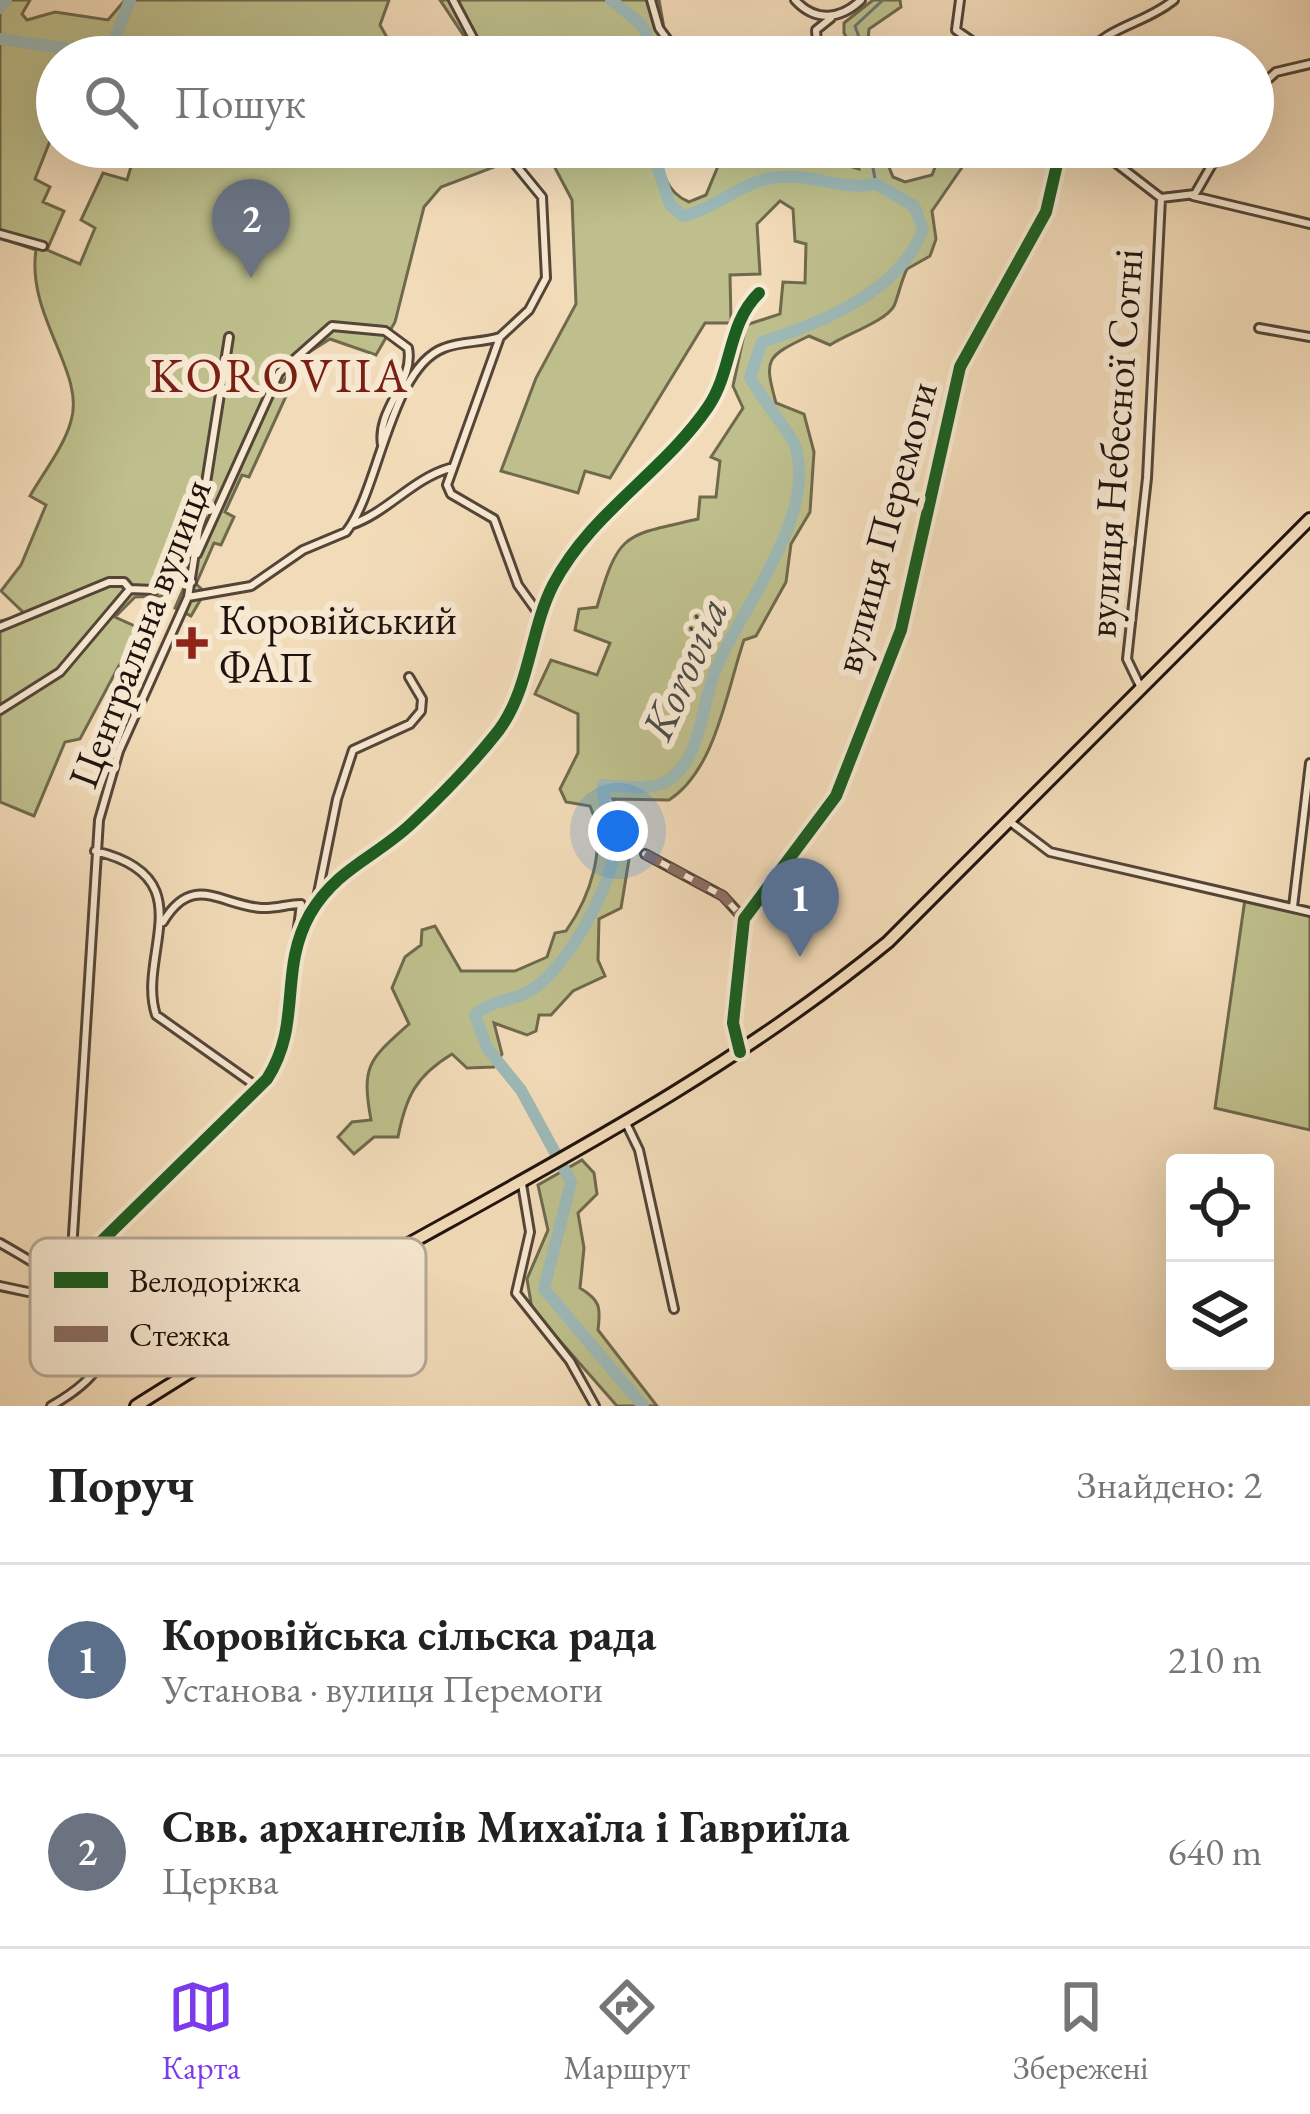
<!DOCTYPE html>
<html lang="uk">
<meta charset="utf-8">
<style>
body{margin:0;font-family:"EB Garamond",serif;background:#f6f6f6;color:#222}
.controls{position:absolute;right:36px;bottom:36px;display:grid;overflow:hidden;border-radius:12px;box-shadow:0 12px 48px #0002}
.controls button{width:108px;height:108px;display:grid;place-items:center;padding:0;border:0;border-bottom:3px solid #e0e0e0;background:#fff;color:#222;font:60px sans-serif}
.you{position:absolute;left:618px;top:831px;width:42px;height:42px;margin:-30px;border:9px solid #fff;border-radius:50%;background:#1a73e8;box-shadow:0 0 0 18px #1a73e833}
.badge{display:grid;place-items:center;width:78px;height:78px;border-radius:50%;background:#7c3aed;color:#fff;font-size:39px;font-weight:700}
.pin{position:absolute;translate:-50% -99px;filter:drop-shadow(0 3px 6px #0008)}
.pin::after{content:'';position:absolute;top:63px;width:42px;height:36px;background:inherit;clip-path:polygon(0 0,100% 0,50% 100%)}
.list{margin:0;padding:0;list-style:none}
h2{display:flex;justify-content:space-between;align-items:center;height:156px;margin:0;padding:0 48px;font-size:51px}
h2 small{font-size:39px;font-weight:400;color:#767676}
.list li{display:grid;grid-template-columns:78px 1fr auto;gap:36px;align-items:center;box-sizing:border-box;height:192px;padding:0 48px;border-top:3px solid #e0e0e0}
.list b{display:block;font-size:45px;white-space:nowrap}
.list p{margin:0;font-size:39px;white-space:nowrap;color:#767676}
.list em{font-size:39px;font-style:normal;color:#767676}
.icon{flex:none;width:66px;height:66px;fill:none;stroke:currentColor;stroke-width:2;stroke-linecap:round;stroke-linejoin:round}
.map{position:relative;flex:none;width:1310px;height:1406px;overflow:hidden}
.search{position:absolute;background:#fff;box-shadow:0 12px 48px #0002;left:36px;right:36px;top:36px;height:132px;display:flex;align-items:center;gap:30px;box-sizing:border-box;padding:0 42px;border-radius:66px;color:#767676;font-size:45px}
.sheet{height:540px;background:#fff}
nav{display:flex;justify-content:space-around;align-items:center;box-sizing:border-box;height:168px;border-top:3px solid #e0e0e0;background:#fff;font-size:33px;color:#767676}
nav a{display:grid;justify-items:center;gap:6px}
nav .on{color:#7c3aed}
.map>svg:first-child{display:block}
.green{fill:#bebf8c;stroke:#6f694d;stroke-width:3}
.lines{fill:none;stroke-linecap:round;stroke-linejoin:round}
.stream{stroke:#6b7773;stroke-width:3}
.river{stroke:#9db9b7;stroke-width:12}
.minor-casing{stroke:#544538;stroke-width:12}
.primary-casing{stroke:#20130e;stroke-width:16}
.minor{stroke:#f7e8d1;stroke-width:6}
.primary{stroke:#f2dbb8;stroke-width:10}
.quiet{stroke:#8d6e63;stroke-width:9;stroke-dasharray:18 9;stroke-linecap:butt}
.cycleway-casing{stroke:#f7e8d1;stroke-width:20}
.cycleway{stroke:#1b5e20;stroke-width:12}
.poi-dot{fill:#8f2418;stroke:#f7e8d1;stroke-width:4.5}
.labels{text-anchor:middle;stroke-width:12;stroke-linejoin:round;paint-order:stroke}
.street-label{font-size:42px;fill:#20130e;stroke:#f7e8d1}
.poi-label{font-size:42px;fill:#20130e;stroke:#f7e8d1;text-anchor:start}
.water-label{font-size:45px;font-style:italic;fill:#4c4d49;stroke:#f7e8d1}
.quarter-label{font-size:48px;letter-spacing:3px;fill:#7a1f14;stroke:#f7e8d1}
.key{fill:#f7e8d1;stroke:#b6a896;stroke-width:3}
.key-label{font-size:33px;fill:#20130e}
</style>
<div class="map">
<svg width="1310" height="1406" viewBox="0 0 1310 1406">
<rect width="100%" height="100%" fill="#f2dbb8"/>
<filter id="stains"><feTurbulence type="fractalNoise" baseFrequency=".00167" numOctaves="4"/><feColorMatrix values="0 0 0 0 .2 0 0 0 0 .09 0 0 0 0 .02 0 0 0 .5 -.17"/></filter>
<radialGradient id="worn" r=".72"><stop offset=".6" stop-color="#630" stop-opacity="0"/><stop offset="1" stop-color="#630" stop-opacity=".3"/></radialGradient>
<path class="green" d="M0,0H30L22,14L27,20L55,12L108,20L125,0H389L380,25L398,57H57V143L50,141L35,179L50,187L43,202L64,211L47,250L80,264L95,228L81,220L103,173L127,180L134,157L127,147H512L518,158L441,187L424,207L395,322L376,355L330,339L298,359L281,386L288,392L249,477L242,475L225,512L234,517L221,545L214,543L196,584L205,592L191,616L175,608L185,585L181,581L161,596L135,597L115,617L139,628L80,739L65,742L34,816L0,802V621L26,615L1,591L21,565L46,505L30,496C43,473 64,447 71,421C86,373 26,316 36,250L0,238Z
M440,0H659L664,28L688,57H478Z
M873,0H900L901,7L869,29L868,40L882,57H857L844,33V23Z
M544,147H662C659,170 667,193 689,202L706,195L721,159L732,149L801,151L859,169L860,147H881L893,177L905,182L932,175L943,147H976L932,211L936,239L930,256L907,269C901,281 899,294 894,306C886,321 847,334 830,345L809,336C765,357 764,359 776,403L804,414L814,452L810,512L791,544L786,582L756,636L744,640C727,689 716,770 669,800L613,799L632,841L621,908L599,919L598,960L605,976L573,991L551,1015H539L536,1031L527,1035L494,1023L502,1054L494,1067L467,1068L452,1054C416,1076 406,1096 398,1137H374L354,1154L338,1137L352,1122L371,1120C361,1065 369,1060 409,1024L392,988L405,957L421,945L422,930L435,926L461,971H515L547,957L555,933L566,931C590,897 608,846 590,806L566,802L560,789L578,753V714L535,694L551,660L597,675L610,643L575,630L579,609L597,607C619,531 624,536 698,519L700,497H716L720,461L711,457L743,408L733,386L746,325L780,314L783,282L805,283L806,244L795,241L793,209L780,201L757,224L760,274L730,275L731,323H705L610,478L585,471L578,493L501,471L536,378L576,304L572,200Z
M1245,899L1310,914V1130L1215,1108Z
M582,1160L594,1173L597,1194L578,1213L584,1248L580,1288C600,1300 601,1307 598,1330L657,1406H617L532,1309L527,1279L548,1230L538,1185Z"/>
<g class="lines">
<path class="stream" d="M866,57L855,26L883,0
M869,147L876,184"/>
<path class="river" d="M611,0L641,24L659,57
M0,8L6,0
M0,39L91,52L111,48L130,0
M643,1406L544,1289L571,1182L521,1090L487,1048L475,1015C493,998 514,1002 533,989C567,967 611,888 615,847C618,827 601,807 603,785C627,786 655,793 674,776C701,752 702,706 714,674C738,610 818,519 795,445C792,436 758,394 750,377L762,342C821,323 900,292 923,229L914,206L876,184C841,191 814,174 780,177C744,179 718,208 683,216L670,205L651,147"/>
<g class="minor-casing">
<path id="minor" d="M453,0L483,57
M651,0L659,28L680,57
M795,0C815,22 840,20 861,0
M960,0L956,30L995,57
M818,57L816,30L831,18
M1084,57C1109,25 1143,25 1174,0
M1253,93L1276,72L1310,64
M501,147L542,197L546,278L529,310L500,337L447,485L451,494L494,519L518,585L541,617
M1095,147L1161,198L1195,194L1222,147
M1193,196L1310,224
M0,234L43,246
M1259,328L1310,337
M351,525C388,512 412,479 450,468
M197,554L279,373L332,326L385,331L408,348C415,382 376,409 382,445
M188,597L251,586L303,550L346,532C379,491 390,368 444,348C461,341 482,343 500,337
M0,627L109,582H124L130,589
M1140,686L1127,659L1147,478L1161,198
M0,710L60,672L130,589L154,590L175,576L192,582
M1009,821L1050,852L1310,912
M95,851C206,877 136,954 156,1015L259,1088
M645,854L723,896L744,919
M317,898L337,799L353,750L410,724L421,711L422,699L409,677
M1293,907L1310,763
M163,922C193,872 220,905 261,908C275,909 288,904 301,904L297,935
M739,1049L733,1020L744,919L836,796L901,630L960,367L1046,212L1061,147
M626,1123L639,1150L674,1309
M522,1184L530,1232L516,1293L570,1361L595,1406
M0,1243C72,1284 168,1340 51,1406
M71,1271L267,1079C303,1023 278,971 310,914C336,869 376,857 411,824C441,796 474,762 499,730C530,688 530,630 553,585C591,512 662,474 708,407C733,370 727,324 759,293
M70,1283L99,820L119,751L188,597L229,337
M0,1286L28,1292L66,1284"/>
</g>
<g class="primary-casing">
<path id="primary" d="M136,1406C203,1364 270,1321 339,1283C528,1176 720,1080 888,942L1310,519"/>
</g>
<use href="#minor" class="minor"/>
<use href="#primary" class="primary"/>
<path class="quiet" d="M645,854L723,896L744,919"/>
<g class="cycleway-casing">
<path id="cycleway" d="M740,1052L733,1023L744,919L836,796L901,630L960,367L1046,212L1061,147
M71,1271L267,1079C303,1023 278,971 310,914C336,869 376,857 411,824C441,796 474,762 499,730C530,688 530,630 553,585C591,512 662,474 708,407C733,370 727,324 759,293"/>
</g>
<use href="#cycleway" class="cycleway"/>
</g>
<path class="poi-dot" d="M186 625h12v12h12v12h-12v12h-12v-12h-12v-12h12z"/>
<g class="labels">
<g class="street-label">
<text transform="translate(1114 443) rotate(-86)" y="15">вулиця Небесної Сотні</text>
<text transform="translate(884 527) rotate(-75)" y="15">вулиця Перемоги</text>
<text transform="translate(139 633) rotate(-69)" y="15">Центральна вулиця</text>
</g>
<g class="poi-label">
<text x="219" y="634">Коровійський<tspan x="219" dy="48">ФАП</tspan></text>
</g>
<g class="water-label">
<text transform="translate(684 668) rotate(-66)" y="16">Koroviia</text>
</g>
<g class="quarter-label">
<text x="280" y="392">KOROVIIA</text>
</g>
</g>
<rect x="30" y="1238" width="396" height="138" rx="18" class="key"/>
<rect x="54" y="1272" width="54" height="16" fill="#1b5e20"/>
<rect x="54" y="1326" width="54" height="16" fill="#8d6e63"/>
<g class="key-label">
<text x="129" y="1292">Велодоріжка</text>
<text x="129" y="1346">Стежка</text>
</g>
<rect width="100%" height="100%" filter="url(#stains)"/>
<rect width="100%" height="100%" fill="url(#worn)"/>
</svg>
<div class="controls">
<button><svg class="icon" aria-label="locate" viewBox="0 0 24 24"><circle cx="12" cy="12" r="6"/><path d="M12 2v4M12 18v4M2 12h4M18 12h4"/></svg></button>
<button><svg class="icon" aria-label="layers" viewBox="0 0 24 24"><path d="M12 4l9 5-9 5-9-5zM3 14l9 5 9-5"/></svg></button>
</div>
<div class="you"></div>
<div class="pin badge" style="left:800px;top:957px;background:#5c6f8a">1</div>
<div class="pin badge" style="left:251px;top:278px;background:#6b7280">2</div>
<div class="search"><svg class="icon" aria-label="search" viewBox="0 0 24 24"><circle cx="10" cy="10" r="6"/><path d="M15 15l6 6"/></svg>Пошук</div>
</div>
<section class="sheet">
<h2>Поруч<small>Знайдено: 2</small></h2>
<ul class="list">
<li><span class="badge" style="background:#5c6f8a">1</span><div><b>Коровійська сільска рада</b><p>Установа · вулиця Перемоги</p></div><em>210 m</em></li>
<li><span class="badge" style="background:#6b7280">2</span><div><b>Свв. архангелів Михаїла і Гавриїла</b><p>Церква</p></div><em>640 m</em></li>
</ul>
</section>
<nav>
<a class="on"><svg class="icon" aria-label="map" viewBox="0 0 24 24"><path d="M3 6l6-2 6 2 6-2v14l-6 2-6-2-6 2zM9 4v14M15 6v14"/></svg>Карта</a>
<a><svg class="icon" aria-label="directions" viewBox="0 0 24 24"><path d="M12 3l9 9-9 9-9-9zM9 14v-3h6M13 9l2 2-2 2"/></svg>Маршрут</a>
<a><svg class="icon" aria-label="saved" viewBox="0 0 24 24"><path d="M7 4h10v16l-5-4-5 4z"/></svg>Збережені</a>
</nav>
